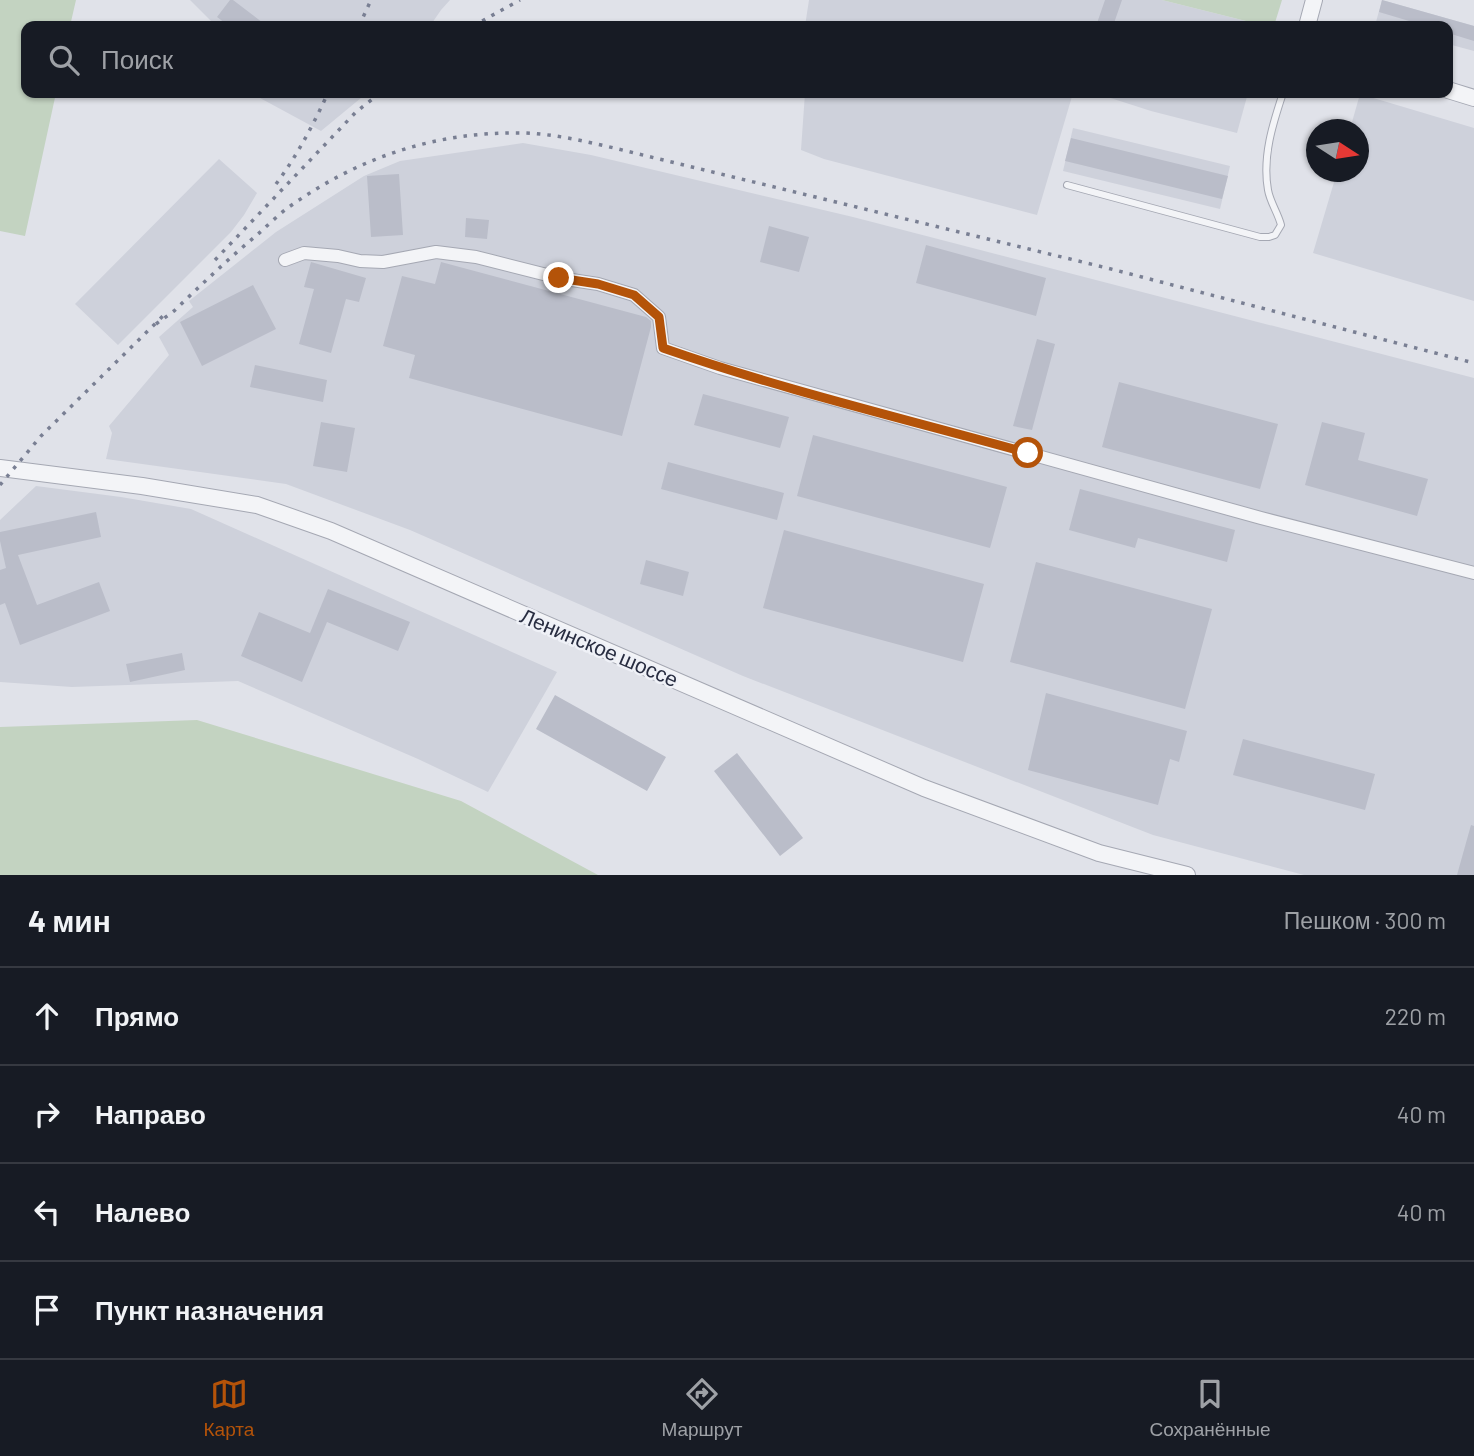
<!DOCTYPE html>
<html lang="ru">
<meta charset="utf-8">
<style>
body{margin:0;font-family:Barlow,sans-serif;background:#20242c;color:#f1f3f6}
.compass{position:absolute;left:1306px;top:119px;width:63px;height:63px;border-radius:50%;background:#171b24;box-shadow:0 2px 5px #0004;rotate:102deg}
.stop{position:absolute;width:21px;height:21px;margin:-16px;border:5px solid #b45309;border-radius:50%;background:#fff}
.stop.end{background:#b45309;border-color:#fff;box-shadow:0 2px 7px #0008}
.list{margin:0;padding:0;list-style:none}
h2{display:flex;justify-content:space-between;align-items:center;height:91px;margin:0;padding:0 28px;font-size:30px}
h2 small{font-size:23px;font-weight:400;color:#9ea1a6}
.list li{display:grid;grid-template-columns:46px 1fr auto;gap:21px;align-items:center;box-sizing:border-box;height:98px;padding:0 28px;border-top:2px solid #363941}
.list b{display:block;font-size:26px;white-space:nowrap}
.list em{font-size:23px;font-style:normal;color:#9ea1a6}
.icon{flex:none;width:38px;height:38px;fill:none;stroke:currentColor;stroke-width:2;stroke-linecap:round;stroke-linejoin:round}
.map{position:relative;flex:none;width:1474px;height:875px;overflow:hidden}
.search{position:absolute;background:#171b24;box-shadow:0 2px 5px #0004;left:21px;right:21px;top:21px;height:77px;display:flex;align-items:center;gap:18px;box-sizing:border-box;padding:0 24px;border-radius:14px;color:#9ea1a6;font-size:26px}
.sheet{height:483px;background:#171b24}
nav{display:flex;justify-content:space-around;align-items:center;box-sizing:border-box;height:98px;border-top:2px solid #363941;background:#171b24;font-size:19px;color:#9ea1a6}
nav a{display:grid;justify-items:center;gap:4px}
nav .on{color:#b45309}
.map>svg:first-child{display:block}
.built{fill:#ced1db}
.green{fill:#c3d3c1}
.building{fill:#babdc9}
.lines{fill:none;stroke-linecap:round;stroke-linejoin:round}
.service-casing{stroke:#a5a8b3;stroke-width:8}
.minor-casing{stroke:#a5a8b3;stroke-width:14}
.tertiary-casing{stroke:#a5a8b3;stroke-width:18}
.service{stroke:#f3f4f7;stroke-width:6}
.minor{stroke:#f3f4f7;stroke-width:12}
.tertiary{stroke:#f3f4f7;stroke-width:16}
.rail{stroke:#797f93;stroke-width:3.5;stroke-dasharray:3.5 7;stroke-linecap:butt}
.route{stroke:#b45309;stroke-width:9}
.labels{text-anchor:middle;stroke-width:5;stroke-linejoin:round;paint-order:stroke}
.street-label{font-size:21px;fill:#282d41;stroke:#eff1f7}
</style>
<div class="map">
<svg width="1474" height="875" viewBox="0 0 1474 875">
<rect width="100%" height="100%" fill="#e0e2e9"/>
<path class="built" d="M190,0H450L441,10L430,26H216Z
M809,0H1162L1266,26H805Z
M1382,0L1474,26V51L1448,44V26H1389L1376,22Z
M251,93H367L321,131Z
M805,93H1073L1037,215L824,159L801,150Z
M1095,93H1248L1237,133L1151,111Z
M1360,94L1474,128V301L1313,253L1337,172H1358V130L1350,129Z
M1073,128L1230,166L1220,209L1063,171Z
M523,143L591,155L853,217L1474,378V875H1304L1153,835L743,676L410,530L286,484L106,459L112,433L109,426L169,355L159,337L193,307L189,301L276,232L364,176L400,161Z
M219,159L257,193L244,215L231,232L118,345L75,304Z
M36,486L121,497L191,509L557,672L488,792L418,759L238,681L72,687L0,682V520Z"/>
<path class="green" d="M0,0H76L70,26H26V93H56L25,236L0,231Z
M1162,0H1282L1274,26H1266Z
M197,720L461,801L598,875H0V727Z"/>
<path class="building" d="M230,0H233L267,26H229L217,17Z
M1105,0H1122L1113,26H1096Z
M1382,0L1474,26V41L1448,33V26H1426L1379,12Z
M1071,138L1228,176L1222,199L1065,161Z
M399,174L403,235L371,237L367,176Z
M466,218L489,220L487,239L465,237Z
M769,226L809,237L799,272L760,262Z
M926,245L1046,278L1036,316L916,283Z
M311,262L366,278L359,302L346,299L331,353L299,344L314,289L304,287Z
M441,262L646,317L651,321V327L622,436L409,378L415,355L383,346L402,276L435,284Z
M253,285L276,329L202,366L180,322Z
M1037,339L1055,344L1032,430L1013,426Z
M255,365L327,380L323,402L250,387Z
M1119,382L1278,424L1260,489L1102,447Z
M703,394L789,417L780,448L694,425Z
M321,422L355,428L347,472L313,466Z
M1322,422L1365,433L1358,460L1428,479L1417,516L1305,485Z
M813,435L1007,487L990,548L797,496Z
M668,462L784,493L777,520L661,489Z
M1080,489L1235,530L1227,562L1138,538L1135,548L1069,530Z
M96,512L101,537L18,555L37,605L99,582L110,611L20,645L5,603L0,605V570L6,568L0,541V532Z
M784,530L984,584L963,662L763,608Z
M646,560L689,572L683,596L640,584Z
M1036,562L1212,609L1185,709L1010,662Z
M328,589L410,622L398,651L327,622L302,682L241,656L259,612L310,633Z
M182,653L185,670L130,682L126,664Z
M1046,693L1187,731L1179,762L1170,759L1158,805L1028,770Z
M555,695L666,757L647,791L536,729Z
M1243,739L1375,774L1365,810L1233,775Z
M737,753L803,838L780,856L714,771Z
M1471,825L1474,826V875H1457Z"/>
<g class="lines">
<g class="service-casing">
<path id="service" d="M1067,185L1260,237H1269L1275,235L1281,225C1278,213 1270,202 1268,190C1262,157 1273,123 1283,93"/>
</g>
<g class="minor-casing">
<path id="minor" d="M285,260L304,253L338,256L360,261L383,262L436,252L476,257L559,278L598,284L634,295L659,317L663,348L720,368L1261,518L1474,573"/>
</g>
<g class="tertiary-casing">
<path id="tertiary" d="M1307,26L1314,0
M1448,90L1474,98
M0,468L142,486L257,505L331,531L924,788L1099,853L1187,875"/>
</g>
<use href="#service" class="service"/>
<use href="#minor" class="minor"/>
<use href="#tertiary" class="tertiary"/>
<path class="rail" d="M359,26L371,0
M473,26L520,0
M276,184C297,156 313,125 328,93
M215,260L356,112L380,93
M156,324L174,311C201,285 228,259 257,235C267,226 278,215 289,207C359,157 437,131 524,133C554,134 584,141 614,148L1107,268L1474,363
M0,485L41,436L163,316"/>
</g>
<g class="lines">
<path class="route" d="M559,278L598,284L634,295L659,317L663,348C783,390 906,419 1028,453"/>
</g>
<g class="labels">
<g class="street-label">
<text transform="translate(599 648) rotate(23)" y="7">Ленинское шоссе</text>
</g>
</g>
</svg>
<svg class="compass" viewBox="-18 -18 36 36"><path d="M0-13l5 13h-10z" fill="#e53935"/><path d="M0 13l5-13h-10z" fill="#9ea1a6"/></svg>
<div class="stop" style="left:1028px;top:453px"></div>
<div class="stop end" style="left:559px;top:278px"></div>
<div class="search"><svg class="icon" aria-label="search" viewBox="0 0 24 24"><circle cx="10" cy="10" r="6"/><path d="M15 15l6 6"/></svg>Поиск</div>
</div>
<section class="sheet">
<h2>4 мин<small>Пешком · 300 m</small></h2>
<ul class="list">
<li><svg class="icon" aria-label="ahead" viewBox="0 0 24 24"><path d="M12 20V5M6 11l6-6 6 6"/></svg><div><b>Прямо</b></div><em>220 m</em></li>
<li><svg class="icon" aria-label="right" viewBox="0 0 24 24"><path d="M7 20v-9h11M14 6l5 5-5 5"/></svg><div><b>Направо</b></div><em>40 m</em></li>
<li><svg class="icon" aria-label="left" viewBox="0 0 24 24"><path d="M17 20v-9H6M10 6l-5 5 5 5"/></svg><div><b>Налево</b></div><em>40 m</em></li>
<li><svg class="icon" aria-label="arrive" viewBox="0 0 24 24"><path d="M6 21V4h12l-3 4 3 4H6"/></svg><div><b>Пункт назначения</b></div></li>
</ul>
</section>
<nav>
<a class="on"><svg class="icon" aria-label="map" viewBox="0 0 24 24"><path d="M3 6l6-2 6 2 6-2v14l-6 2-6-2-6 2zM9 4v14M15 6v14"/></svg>Карта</a>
<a><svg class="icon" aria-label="directions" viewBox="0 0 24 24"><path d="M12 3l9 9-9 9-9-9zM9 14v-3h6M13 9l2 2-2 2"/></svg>Маршрут</a>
<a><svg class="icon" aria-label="saved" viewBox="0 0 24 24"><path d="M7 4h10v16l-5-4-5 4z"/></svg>Сохранённые</a>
</nav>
